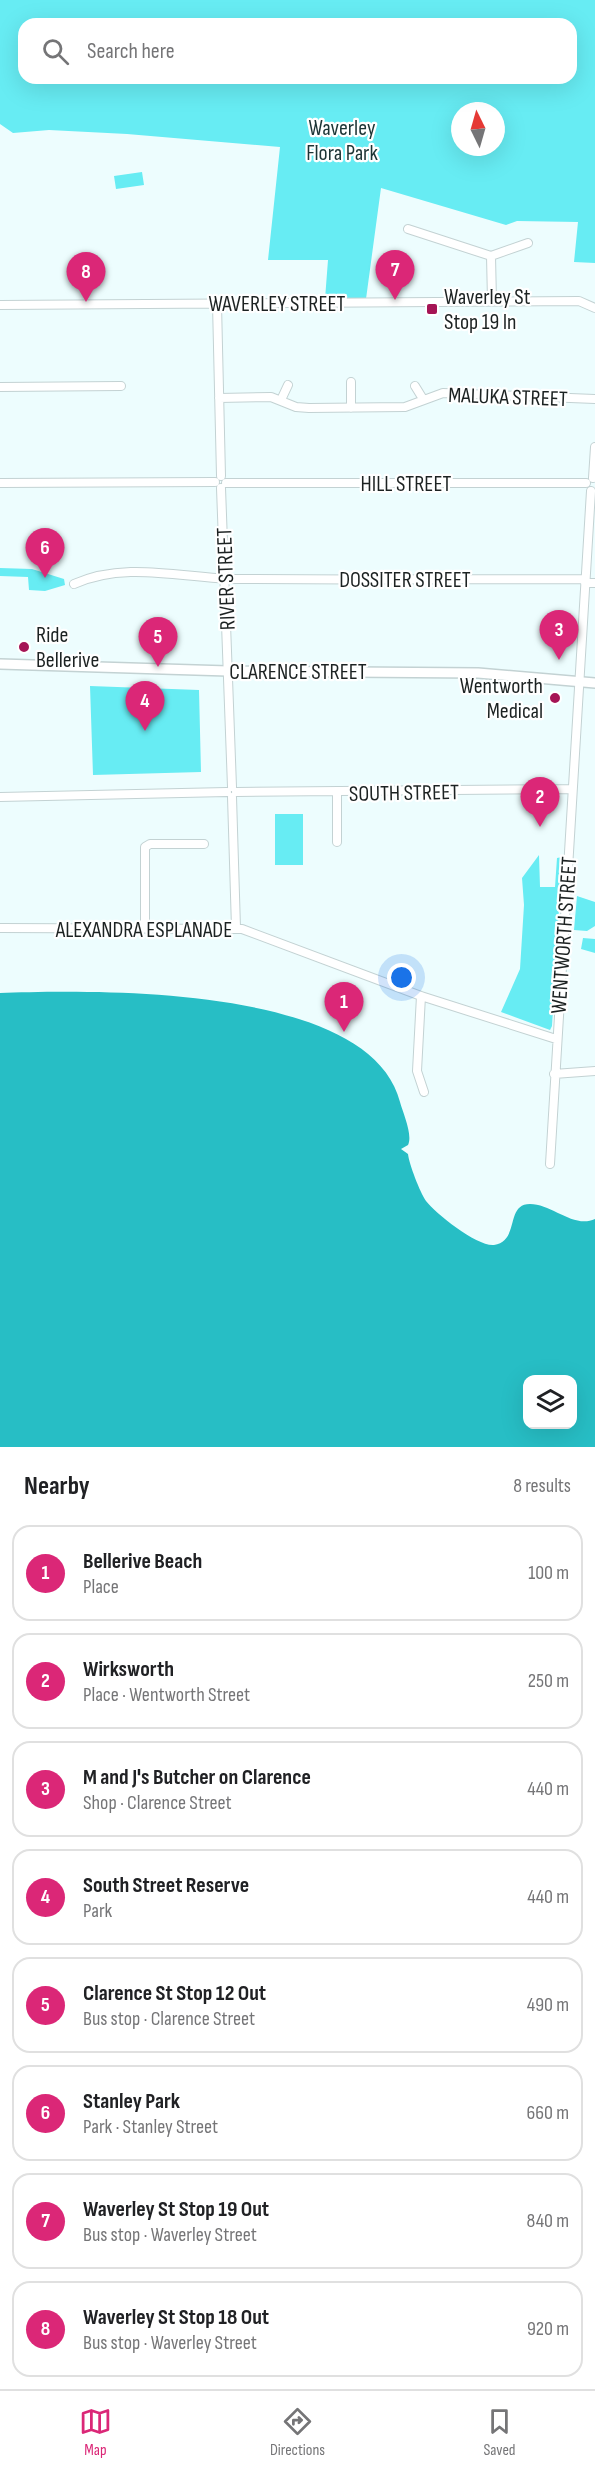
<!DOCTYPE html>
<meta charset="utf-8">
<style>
body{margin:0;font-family:"Sofia Sans Condensed",sans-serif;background:#f6f6f6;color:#202124}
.controls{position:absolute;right:18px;bottom:18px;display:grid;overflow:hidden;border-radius:12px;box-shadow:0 6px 24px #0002}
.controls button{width:54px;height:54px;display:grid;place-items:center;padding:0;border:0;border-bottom:2px solid #e0e0e0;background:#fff;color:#202124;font:30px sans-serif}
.compass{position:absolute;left:451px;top:102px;width:54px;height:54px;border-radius:50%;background:#fff;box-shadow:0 6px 24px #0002;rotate:355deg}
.you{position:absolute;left:402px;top:978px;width:21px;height:21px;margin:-15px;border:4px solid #fff;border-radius:50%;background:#1a73e8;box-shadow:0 0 0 9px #1a73e833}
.badge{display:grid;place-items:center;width:39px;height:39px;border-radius:50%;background:#db2777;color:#fff;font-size:20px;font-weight:700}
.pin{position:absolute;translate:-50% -50px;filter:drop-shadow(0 2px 3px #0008)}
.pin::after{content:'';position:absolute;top:32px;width:21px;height:18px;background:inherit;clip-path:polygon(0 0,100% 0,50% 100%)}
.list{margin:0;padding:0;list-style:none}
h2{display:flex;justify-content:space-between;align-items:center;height:78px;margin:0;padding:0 24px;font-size:26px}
h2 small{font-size:20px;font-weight:400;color:#757577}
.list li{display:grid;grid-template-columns:39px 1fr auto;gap:18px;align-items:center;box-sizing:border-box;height:96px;margin:0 12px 12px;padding:0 12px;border:2px solid #e0e0e0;border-radius:18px}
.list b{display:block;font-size:22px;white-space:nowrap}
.list p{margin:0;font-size:20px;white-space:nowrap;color:#757577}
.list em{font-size:20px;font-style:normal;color:#757577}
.icon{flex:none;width:33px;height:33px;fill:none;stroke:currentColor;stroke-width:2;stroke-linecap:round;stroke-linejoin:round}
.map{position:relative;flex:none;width:595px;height:1447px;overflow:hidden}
.search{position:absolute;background:#fff;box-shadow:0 6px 24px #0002;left:18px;right:18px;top:18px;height:66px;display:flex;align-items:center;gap:15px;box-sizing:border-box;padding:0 21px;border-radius:18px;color:#757577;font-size:22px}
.sheet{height:942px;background:#fff}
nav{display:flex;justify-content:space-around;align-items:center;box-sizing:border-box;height:84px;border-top:2px solid #e0e0e0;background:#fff;font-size:16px;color:#757577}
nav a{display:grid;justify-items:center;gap:3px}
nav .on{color:#db2777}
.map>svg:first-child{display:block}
.green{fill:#67ecf3;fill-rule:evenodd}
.water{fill:#27bec5;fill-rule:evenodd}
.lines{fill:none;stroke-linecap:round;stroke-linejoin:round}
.minor-casing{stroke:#c3d2d3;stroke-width:10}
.major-casing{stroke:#c3d2d3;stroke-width:12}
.minor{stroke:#fff;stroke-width:8}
.major{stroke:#fff;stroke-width:9}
.poi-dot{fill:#a51455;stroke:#fff;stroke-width:2}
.labels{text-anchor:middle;stroke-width:4.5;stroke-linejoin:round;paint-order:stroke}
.park-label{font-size:22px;fill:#1c3435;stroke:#fff}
.poi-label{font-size:22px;fill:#1c2222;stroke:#fff;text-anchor:start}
.street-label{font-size:22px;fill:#1c2222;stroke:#fff}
</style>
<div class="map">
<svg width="595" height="1447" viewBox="0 0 595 1447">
<rect width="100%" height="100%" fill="#edfdfe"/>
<path class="green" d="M0,0H595V263L574,262L578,222L517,221L506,225L381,188L366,299H325L328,260H268L280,147L127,134L49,130L13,133L0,124ZM24,24H571V78H24ZM460,111H496V147H460Z
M142,172L144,185L116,189L114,176Z
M0,568L32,569L64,579L65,585L45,591L29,590L28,577L0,576Z
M90,686L199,690L201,772L93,775Z
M275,814H303V865H275Z
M539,855L540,887H555L557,858L562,857L552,1026L550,1030L501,1012L520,969L524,905L522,878Z
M577,896L595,902V926L587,931L574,930Z
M583,938L595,939V953L581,949Z"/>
<path class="water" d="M0,993C95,990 370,984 400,1102C403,1113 413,1135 408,1145L401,1149L408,1154C409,1164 420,1192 426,1201C436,1214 478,1247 494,1245C520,1241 505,1204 530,1204C552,1204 574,1229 595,1219V1447H0ZM528,1380H572V1424H528Z"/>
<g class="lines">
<g class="minor-casing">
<path id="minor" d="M408,229L491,256L492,301
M491,256L528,243
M217,304L221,476
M0,305L579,301L595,308
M351,382V408
M415,386L423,399
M0,387L121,386
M219,398L271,397L296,407L309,408L405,407L443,393L595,399
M281,400L288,385
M593,478L595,447
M0,483L215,482
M226,483H586
M221,488L232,787
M585,583H595
M74,584C127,560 185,579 240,579C355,580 470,579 585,579
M236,792L572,789
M0,797L227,792
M232,797L236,928
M337,842V792
M0,928L242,929L421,996L556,1039
M145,928V847L150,844H204
M421,996L417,1071L424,1092
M554,1074L595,1071
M550,1164L591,491"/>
</g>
<g class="major-casing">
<path id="major" d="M0,664L228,671L478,673L595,683"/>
</g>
<use href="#minor" class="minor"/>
<use href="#major" class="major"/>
</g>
<g class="poi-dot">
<rect x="426" y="303" width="12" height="12" rx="3"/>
<circle cx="24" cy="647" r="6"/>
<circle cx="555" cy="698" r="6"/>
</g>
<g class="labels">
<g class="park-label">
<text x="342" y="135">Waverley<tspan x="342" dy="25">Flora Park</tspan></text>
</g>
<g class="poi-label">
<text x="444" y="304">Waverley St<tspan x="444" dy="25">Stop 19 In</tspan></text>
<text x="36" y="642">Ride<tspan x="36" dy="25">Bellerive</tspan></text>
<text x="543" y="693" text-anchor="end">Wentworth<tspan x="543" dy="25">Medical</tspan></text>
</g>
<g class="street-label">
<text x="277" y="311">WAVERLEY STREET</text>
<text transform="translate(508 396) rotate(2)" y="8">MALUKA STREET</text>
<text x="406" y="491">HILL STREET</text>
<text transform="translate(225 579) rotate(-92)" y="8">RIVER STREET</text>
<text x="405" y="587">DOSSITER STREET</text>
<text x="298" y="679">CLARENCE STREET</text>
<text transform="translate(404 792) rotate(-1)" y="8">SOUTH STREET</text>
<text x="144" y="937">ALEXANDRA ESPLANADE</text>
<text transform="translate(563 935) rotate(-86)" y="8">WENTWORTH STREET</text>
</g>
</g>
</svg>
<div class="controls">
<button><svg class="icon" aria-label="layers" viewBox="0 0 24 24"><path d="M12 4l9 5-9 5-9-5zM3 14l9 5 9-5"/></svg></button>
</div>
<svg class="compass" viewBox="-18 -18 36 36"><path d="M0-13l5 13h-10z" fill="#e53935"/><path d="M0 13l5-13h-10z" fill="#757577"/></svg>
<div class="you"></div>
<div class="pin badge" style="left:344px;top:1032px">1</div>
<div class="pin badge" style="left:540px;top:827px">2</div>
<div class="pin badge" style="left:559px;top:660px">3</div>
<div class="pin badge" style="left:145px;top:731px">4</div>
<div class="pin badge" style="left:158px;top:667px">5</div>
<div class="pin badge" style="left:45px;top:578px">6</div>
<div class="pin badge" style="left:395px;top:300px">7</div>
<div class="pin badge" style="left:86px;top:302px">8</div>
<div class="search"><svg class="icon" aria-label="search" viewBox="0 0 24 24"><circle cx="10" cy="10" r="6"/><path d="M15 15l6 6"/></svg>Search here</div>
</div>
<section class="sheet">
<h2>Nearby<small>8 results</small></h2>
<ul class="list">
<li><span class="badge">1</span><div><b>Bellerive Beach</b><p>Place</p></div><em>100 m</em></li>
<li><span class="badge">2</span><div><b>Wirksworth</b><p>Place · Wentworth Street</p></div><em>250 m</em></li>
<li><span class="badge">3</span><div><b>M and J's Butcher on Clarence</b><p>Shop · Clarence Street</p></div><em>440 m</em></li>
<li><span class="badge">4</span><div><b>South Street Reserve</b><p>Park</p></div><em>440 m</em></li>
<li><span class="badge">5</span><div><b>Clarence St Stop 12 Out</b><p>Bus stop · Clarence Street</p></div><em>490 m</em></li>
<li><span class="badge">6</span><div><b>Stanley Park</b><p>Park · Stanley Street</p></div><em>660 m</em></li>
<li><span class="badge">7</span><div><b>Waverley St Stop 19 Out</b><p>Bus stop · Waverley Street</p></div><em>840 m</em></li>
<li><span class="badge">8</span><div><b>Waverley St Stop 18 Out</b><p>Bus stop · Waverley Street</p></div><em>920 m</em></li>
</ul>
</section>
<nav>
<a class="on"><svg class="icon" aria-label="map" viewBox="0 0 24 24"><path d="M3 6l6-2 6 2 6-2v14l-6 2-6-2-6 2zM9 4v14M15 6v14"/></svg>Map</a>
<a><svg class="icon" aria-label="directions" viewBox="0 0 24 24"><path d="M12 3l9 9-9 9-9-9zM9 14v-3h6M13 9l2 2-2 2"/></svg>Directions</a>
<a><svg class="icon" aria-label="saved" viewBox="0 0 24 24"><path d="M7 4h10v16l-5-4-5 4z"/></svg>Saved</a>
</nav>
